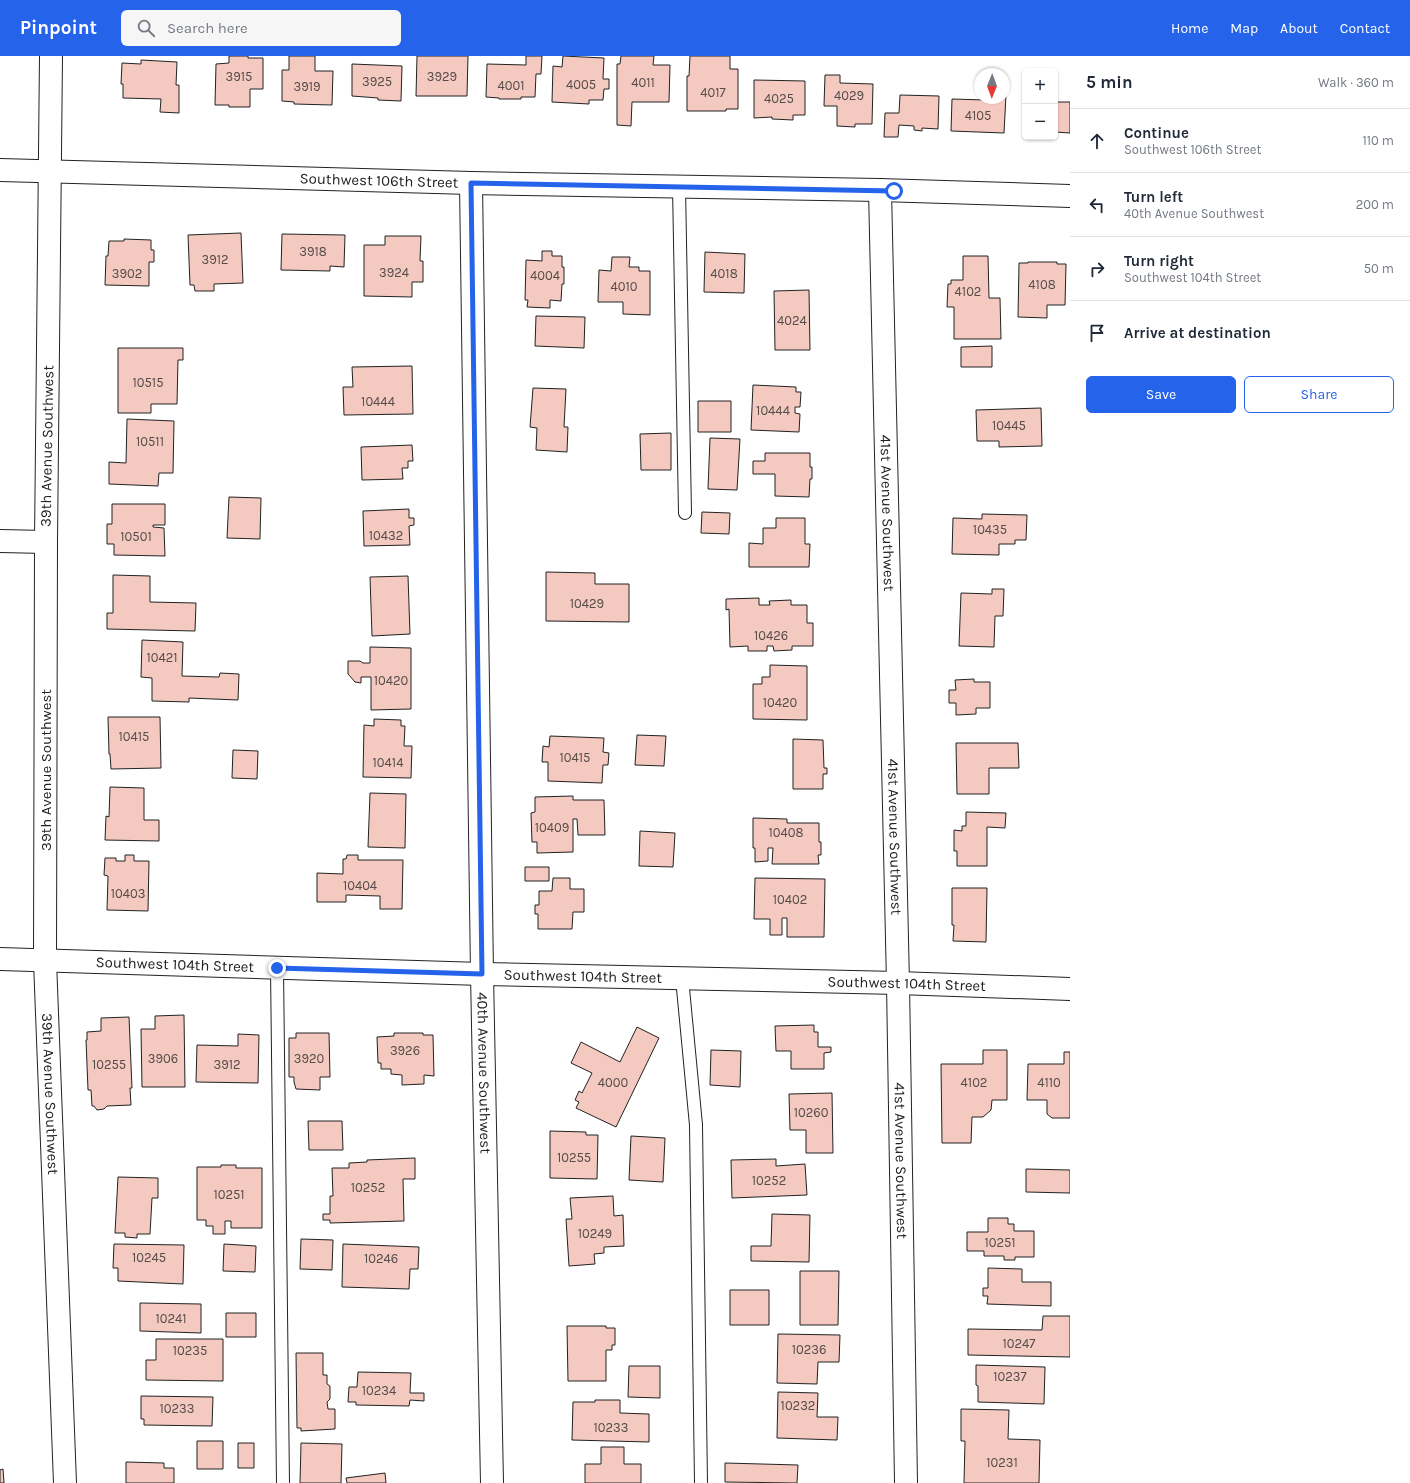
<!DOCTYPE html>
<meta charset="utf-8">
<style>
body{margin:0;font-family:Karla,sans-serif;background:#f6f6f7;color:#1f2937}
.controls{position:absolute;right:12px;top:12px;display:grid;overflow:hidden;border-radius:6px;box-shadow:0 1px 3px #0004}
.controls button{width:36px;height:36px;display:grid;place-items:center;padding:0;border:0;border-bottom:1px solid #e0e1e3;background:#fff;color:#1f2937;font:20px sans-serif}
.compass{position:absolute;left:974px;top:12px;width:36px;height:36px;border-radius:50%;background:#fff;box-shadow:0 1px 3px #0004;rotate:181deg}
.stop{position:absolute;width:12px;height:12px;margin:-9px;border:3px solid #2563eb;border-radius:50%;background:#fff}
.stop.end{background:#2563eb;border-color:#fff;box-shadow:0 1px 4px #0008}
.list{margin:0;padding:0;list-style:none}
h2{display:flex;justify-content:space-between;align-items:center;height:52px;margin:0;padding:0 16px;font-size:17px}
h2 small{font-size:13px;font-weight:400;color:#747a83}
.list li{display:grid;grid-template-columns:26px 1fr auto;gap:12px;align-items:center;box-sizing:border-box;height:64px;padding:0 16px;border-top:1px solid #e0e1e3}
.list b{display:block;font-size:15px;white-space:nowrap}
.list p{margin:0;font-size:13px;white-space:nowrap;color:#747a83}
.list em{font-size:13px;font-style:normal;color:#747a83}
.actions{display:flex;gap:8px;padding:12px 16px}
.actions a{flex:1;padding:9px 0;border:1px solid #2563eb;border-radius:6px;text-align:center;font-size:14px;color:#2563eb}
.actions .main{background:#2563eb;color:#fff}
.icon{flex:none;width:22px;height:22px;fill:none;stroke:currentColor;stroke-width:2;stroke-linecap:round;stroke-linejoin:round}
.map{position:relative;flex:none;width:1070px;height:1427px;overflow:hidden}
header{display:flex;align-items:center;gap:24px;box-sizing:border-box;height:56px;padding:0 20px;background:#2563eb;color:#fff}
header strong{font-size:19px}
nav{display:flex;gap:22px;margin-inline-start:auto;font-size:14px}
.search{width:280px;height:36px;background:#f6f6f7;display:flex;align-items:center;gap:10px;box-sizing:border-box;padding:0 14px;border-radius:6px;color:#747a83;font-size:15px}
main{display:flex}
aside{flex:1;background:#fff}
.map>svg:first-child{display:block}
.building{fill:#f3c9c0;stroke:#222}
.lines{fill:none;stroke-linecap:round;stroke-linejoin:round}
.service-casing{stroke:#222;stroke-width:14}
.minor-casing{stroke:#222;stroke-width:24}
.tertiary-casing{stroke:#222;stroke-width:24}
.service{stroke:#fff;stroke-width:12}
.minor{stroke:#fff;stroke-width:22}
.tertiary{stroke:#fff;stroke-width:22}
.route{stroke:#2563eb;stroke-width:5}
.labels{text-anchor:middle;stroke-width:3;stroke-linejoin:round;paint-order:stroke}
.number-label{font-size:13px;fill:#564c4a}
.street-label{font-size:15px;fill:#222;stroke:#fff}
</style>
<header>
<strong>Pinpoint</strong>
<div class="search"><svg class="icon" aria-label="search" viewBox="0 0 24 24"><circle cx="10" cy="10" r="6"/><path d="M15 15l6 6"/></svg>Search here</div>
<nav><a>Home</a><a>Map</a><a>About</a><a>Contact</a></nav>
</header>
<main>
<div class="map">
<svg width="1070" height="1427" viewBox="0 0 1070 1427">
<rect width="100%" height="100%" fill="#fff"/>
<path class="building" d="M229,0H248V2H263V33H250V51H229V49H215L216,8L229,7Z
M289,0H315V15H333L332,49L294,48V46L282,45V14H289Z
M417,0H468L467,40H416Z
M526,0H542L541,18H536L535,41H521V43H499V42L486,41L487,8L526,9Z
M563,0L604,2L603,23H609V33H604L603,44H589V48L552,46L553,10L562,11Z
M621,0H654L653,9H670L669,46H632L631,70L617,69V8H620Z
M690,0H730V13H738V53H726V55H687V20H689Z
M141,4L177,6L176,29H179V57L160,56L161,43L123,42V28H121L122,7L141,8Z
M352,8L402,10L401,45L378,44V42L352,40Z
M825,19H840V27L873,28L872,68H855V71L837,70V50H824Z
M754,24L805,25V59H793V64L772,63V61L754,62Z
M900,39L939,40L938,73L922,72V75L914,74V70L899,69L898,81H884L885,57H899Z
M1004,39H1006L1004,77L951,75L952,43L986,44V42H1004Z
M1055,46H1070V77L1055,76V80Z
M241,177L243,227L214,228V235H195L194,229H190L188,179Z
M282,178L345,179L344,211L330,210V215L281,214Z
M385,180H421L420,205H423V226H412V241L364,240V189H385Z
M124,183L151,184V194H154V206H149V230L105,229L106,200H108L109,185H124Z
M542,195H552V200H562V211H564V228H562L561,245L550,244V252L527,251L528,244H525L526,204L542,205Z
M705,196L745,198L744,237L704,236Z
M963,200H988L989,242H1000L1001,283H954V251H947L948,228H951V224H963Z
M612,201H630L629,211H639V215H650V259L623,258V246H598L599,214L611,215Z
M1028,206H1057V208H1066L1065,249H1047V262L1018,261L1019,207H1028Z
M809,234L810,294H775L774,235Z
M536,260L585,261L584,292L535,290Z
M992,290V311H961V291Z
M118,292H183V304H178L177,348H151V357H118Z
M412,310L413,358L344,359L343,331H353L352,311Z
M753,329L796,331V336H801L800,351H795V357L800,358L799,376L751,374Z
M533,332L566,333L564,371H568L567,396L536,394L537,372L530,371Z
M698,345H731V376H698Z
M1041,352L1042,390L999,391V385H977L976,354Z
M127,363L174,365L173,417H159L158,430L109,428V406L126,407Z
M671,377V414H641L640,378Z
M710,382L740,383L737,434L708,433Z
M412,389L413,405H408V412H402L403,423L362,424L361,391Z
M765,397H810V411H812V423H810L809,441L775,440V418H753V405H765Z
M229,441L261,442L260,483L227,482Z
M112,448H165V469H153V471L164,472L165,500L114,499V488H107V468H112Z
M409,453V462H414V469L409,470L410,489L364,490L363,455Z
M702,456L730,457L729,478L701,477Z
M982,458L1027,459L1026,484H1015V488H999V499L952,498L953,462L982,463Z
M776,462H805V488H810L809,511H749V487L763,488V472H776Z
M546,516L595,517V528H629V566L546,565Z
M113,519L150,520V546L196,547L195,575L107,573V557H113Z
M408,520L410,578L372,580L370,521Z
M992,533H1004L1003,560H995L994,591L959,590L961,537L992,538Z
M759,542V549H770L769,545L791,544V549H807V567H813V590H792V594L774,595L773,590H767V595H748V590L730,591L729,553L726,554V543Z
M142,584L183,586L182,620L219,621L220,617L239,618L238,644L189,642V646L152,645V622L141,621Z
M370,591L411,592V653L371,654V621H361V627L355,626L348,618V605H360L363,607H370Z
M770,609L807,610V664L753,663V628H762V621H770Z
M974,623V626H990V652H976V658L956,659V647H949V634H956L955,624Z
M108,661H160L161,712L111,713L110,698H109Z
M374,663L401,664V670H405L404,690H412L411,722L363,721L364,669L374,670Z
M637,679L666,680L664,710L635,709Z
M550,680L604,682L603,696L609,697L608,709H603L602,727L548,725V706H542L543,690L549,691Z
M793,683L823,684L824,712H827V718H823V733H793Z
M956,687H1018L1019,712H989V738H957Z
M233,694L258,695L257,723L232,722Z
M110,731L144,732V764H159V785L105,784L106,760L109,761Z
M370,737L406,738L405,792L368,791Z
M573,740V744H604L605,779H578L577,763H573V796L537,797V786H532L531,757L535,756V741Z
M966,756L1006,757L1005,772L987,771V810H957V795H954V774L962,775V770H966Z
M753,762L787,763V767H819V786H821V799H818L819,808H772L773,792H768V805L755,806V792H753Z
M640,775L675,777L673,811L639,810Z
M125,799H134V805H149L148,855L107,854L108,820L104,819L105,802H116V805H125Z
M347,799H358V804H403L402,853H380V840L346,839V846H317V817L343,818V803H346Z
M525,811H549V825H525Z
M553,822H570V833H584V856H573L572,873H538V858H535V849H539V835H552Z
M755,822L825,823L824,881H787V862H782V879H770V863H754Z
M952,832H987L986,886L953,885L954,869H952Z
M184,959L185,1031H142L141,973H155V960Z
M129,961L132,1032H130L131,1049L107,1050L104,1053L97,1054L94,1050H92L91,1034H88L86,984H87V976L101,975V962Z
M814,969V976H818V991H831V996L824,997V1013H791V995H776L775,970Z
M637,971L659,982L616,1071L576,1052L579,1046L575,1044L579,1035L582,1037L592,1017L571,1007L581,986L620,1006Z
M296,977H329L330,1021H320V1034L296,1033L294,1026V1021H289V982H296Z
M394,977H423V979H433L434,1020L424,1019V1028L402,1029V1019L391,1018V1013H381V1007H378L377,981L394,980Z
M238,978L259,979L258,1027L196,1026L197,989L238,990Z
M711,994L741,995L740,1031L710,1029Z
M983,994H1007V1044H992L991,1054L983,1061H972L971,1087H942L941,1008H983Z
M1064,996H1070V1062H1052L1047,1058V1044H1027L1028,1008H1064Z
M832,1037L833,1097H806V1074H790L789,1038Z
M308,1065H342L343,1094H309Z
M550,1075L586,1076V1079H598L597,1123L550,1122Z
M631,1080L665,1082L663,1126L629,1124Z
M415,1102V1123H403L404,1165L330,1167V1164H323V1158H330V1140H333L332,1112H349V1107L367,1106V1104Z
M776,1103V1110L805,1108L807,1139L732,1142L731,1104Z
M221,1109H236V1112H262V1172H231V1165H225V1178H213V1170H206V1164H197V1111H221Z
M1026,1113L1070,1114V1137L1026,1136Z
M118,1121L158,1122V1142H152L150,1178H137V1182L125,1181V1177H115Z
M613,1140L614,1160L623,1159L624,1190L604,1191V1197L594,1198L595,1208L569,1210L566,1163H572L570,1142Z
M772,1158L810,1159L809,1206L751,1205V1190H771Z
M988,1162H1008V1168H1014V1175H1034V1201H1015V1204H1004V1200H984V1195H967V1176H988Z
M301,1183L333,1184L332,1214L300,1213Z
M114,1188L184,1189L183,1228L118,1225V1212H113Z
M224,1188L256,1190L255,1216L223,1215Z
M343,1188L419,1191L418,1213H410L409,1233L342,1231Z
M988,1212L1022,1213V1226H1051V1250L987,1248L988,1240H983V1232H988Z
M800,1215H839L838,1269H800Z
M730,1234H769V1269H730Z
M140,1247L201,1248V1277L140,1275Z
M226,1257H256V1281H226Z
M1043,1260H1070V1301L968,1299V1273L1042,1274Z
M567,1270H606V1272H615V1289H612V1294H606V1325H568Z
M778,1278L840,1279L839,1306H818L817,1328L777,1327Z
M156,1283H223V1325L146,1324V1304H156Z
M296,1297H323V1319H327V1328L330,1330V1343L327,1346L328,1353H335V1373L301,1375V1372H297Z
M976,1309L1045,1311L1044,1348L978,1346V1330L976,1329Z
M629,1310H660V1342L628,1341Z
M358,1316L411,1317L410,1337H424V1345L410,1344L409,1350L356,1349V1346H348L349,1331H357Z
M778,1336L818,1337L817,1361H838L837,1384L777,1382Z
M141,1340L213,1341L212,1370L144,1369V1363H141Z
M595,1344H620V1357L649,1358V1386L572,1384L573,1346H595Z
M961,1353L1009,1354L1008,1383L1040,1384L1039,1427H964L965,1385H961Z
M197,1385H223V1413H197Z
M238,1387H254V1412H238Z
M301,1387L342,1388L341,1427H300Z
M601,1391H624V1408H641V1427H585V1408H601Z
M126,1406L164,1407V1412H174V1427H126Z
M725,1407L798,1409L797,1427L725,1426Z
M3,1413L4,1427H0V1414Z
M385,1417L386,1427H347L346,1422Z"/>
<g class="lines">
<g class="service-casing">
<path id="service" d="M679,131L685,457
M277,912L283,1427
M682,922L696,1069L701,1427"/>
</g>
<g class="minor-casing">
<g id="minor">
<path id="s1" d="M51,0L46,486L45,905L65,1427"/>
<path id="s2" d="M471,127L482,918L492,1427"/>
<path id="s3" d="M880,134L898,927L906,1427"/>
<path d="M0,485L46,486"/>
<path id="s4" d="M0,903L482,918L898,927L1070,933"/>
</g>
</g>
<g class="tertiary-casing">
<g id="tertiary">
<path id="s5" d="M0,114L471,127L880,134L1070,140"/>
</g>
</g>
<use href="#service" class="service"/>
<use href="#minor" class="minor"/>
<use href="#tertiary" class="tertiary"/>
</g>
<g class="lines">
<path class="route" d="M277,912L482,918L471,127L894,135"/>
</g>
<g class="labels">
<g class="number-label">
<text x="239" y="25">3915</text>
<text x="442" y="25">3929</text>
<text x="377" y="30">3925</text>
<text x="643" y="31">4011</text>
<text x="581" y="33">4005</text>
<text x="511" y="34">4001</text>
<text x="307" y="35">3919</text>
<text x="713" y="41">4017</text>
<text x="849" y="44">4029</text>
<text x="779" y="47">4025</text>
<text x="978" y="64">4105</text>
<text x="313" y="200">3918</text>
<text x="215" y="208">3912</text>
<text x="394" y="221">3924</text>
<text x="127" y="222">3902</text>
<text x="724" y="222">4018</text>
<text x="545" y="224">4004</text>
<text x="1042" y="233">4108</text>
<text x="624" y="235">4010</text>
<text x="968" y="240">4102</text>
<text x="792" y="269">4024</text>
<text x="148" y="331">10515</text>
<text x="378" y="350">10444</text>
<text x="773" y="359">10444</text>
<text x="1009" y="374">10445</text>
<text x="150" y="390">10511</text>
<text x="990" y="478">10435</text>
<text x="386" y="484">10432</text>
<text x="136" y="485">10501</text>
<text x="587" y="552">10429</text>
<text x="771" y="584">10426</text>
<text x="162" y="606">10421</text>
<text x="391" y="629">10420</text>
<text x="780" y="651">10420</text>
<text x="134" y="685">10415</text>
<text x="575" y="706">10415</text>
<text x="388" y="711">10414</text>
<text x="552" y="776">10409</text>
<text x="786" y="781">10408</text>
<text x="360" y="834">10404</text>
<text x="128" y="842">10403</text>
<text x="790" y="848">10402</text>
<text x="405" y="999">3926</text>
<text x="163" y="1007">3906</text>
<text x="309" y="1007">3920</text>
<text x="109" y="1013">10255</text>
<text x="227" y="1013">3912</text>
<text x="613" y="1031">4000</text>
<text x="974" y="1031">4102</text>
<text x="1049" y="1031">4110</text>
<text x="811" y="1061">10260</text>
<text x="574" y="1106">10255</text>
<text x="769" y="1129">10252</text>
<text x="368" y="1136">10252</text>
<text x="229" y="1143">10251</text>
<text x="595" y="1182">10249</text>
<text x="1000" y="1191">10251</text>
<text x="149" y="1206">10245</text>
<text x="381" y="1207">10246</text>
<text x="171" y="1267">10241</text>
<text x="1019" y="1292">10247</text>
<text x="809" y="1298">10236</text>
<text x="190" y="1299">10235</text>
<text x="1010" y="1325">10237</text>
<text x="379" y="1339">10234</text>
<text x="798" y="1354">10232</text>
<text x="177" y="1357">10233</text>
<text x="611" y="1376">10233</text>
<text x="1002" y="1411">10231</text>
</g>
<g class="street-label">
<text dy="5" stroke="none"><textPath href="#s5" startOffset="379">Southwest 106th Street</textPath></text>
<text transform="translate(47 390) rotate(-89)" y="5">39th Avenue Southwest</text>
<text dy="5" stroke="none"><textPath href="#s3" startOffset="323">41st Avenue Southwest</textPath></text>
<text transform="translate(46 714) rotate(-90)" y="5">39th Avenue Southwest</text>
<text dy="5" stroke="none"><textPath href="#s3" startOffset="647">41st Avenue Southwest</textPath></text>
<text dy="5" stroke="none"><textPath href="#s4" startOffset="175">Southwest 104th Street</textPath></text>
<text dy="5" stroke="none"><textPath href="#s4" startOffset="583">Southwest 104th Street</textPath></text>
<text dy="5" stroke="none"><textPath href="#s4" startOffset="907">Southwest 104th Street</textPath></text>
<text dy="5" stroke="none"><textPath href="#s2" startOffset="890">40th Avenue Southwest</textPath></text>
<text dy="5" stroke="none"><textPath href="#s1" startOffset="1038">39th Avenue Southwest</textPath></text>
<text dy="5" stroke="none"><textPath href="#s3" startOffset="971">41st Avenue Southwest</textPath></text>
</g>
</g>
</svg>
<div class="controls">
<button>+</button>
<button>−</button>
</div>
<svg class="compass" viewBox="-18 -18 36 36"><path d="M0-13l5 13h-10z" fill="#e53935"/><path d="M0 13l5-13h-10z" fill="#747a83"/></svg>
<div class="stop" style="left:894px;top:135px"></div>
<div class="stop end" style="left:277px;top:912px"></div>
</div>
<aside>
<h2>5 min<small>Walk · 360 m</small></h2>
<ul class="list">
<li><svg class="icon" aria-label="ahead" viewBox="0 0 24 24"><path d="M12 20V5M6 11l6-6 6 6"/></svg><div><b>Continue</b><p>Southwest 106th Street</p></div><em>110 m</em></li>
<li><svg class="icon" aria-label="left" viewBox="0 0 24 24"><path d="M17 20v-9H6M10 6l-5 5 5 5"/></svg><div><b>Turn left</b><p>40th Avenue Southwest</p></div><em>200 m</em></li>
<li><svg class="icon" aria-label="right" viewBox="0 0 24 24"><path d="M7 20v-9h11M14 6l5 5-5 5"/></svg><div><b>Turn right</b><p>Southwest 104th Street</p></div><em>50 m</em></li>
<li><svg class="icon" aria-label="arrive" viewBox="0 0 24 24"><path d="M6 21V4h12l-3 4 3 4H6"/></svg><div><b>Arrive at destination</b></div></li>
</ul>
<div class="actions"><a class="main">Save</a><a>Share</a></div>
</aside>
</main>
